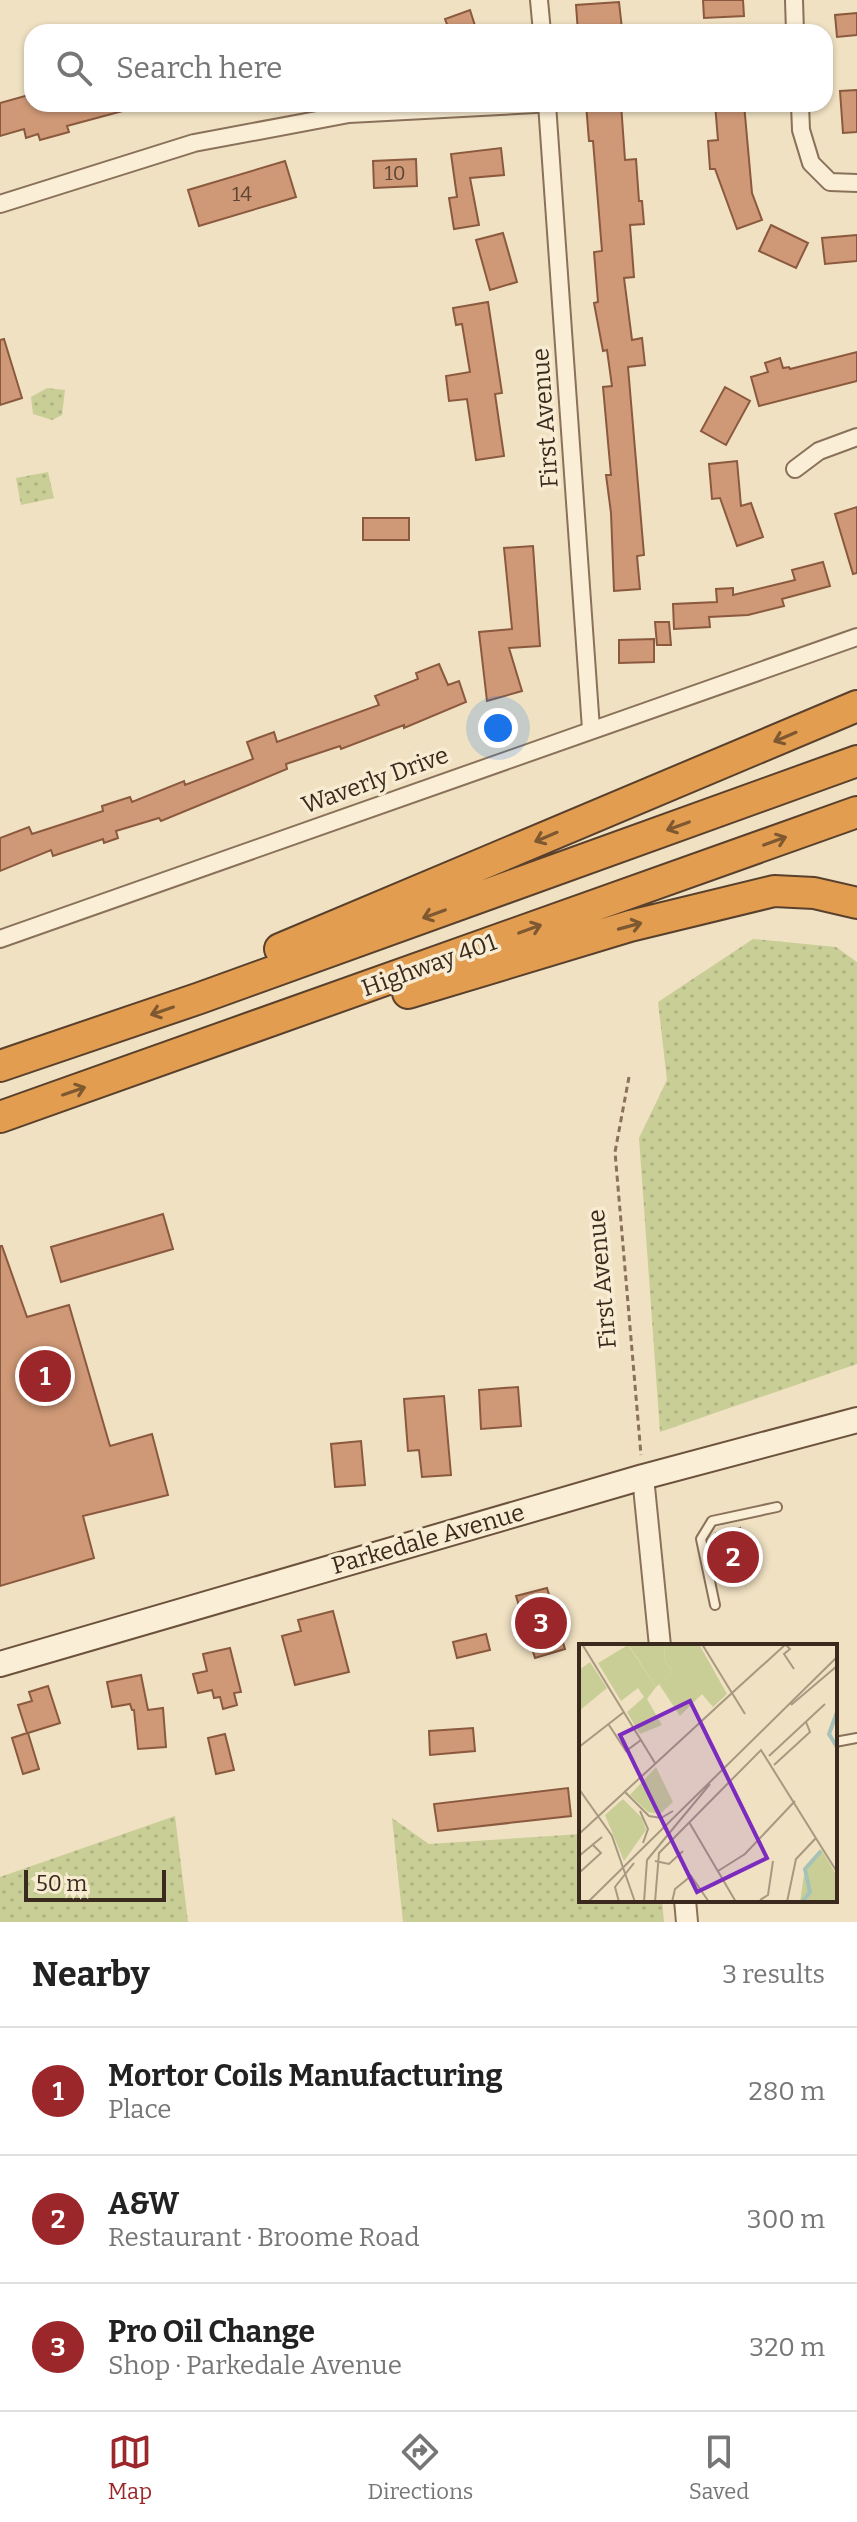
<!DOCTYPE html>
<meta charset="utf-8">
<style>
body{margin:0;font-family:Bitter,serif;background:#f6f6f6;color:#222}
.scale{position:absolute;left:24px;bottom:20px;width:142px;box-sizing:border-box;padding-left:8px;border:4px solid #3a2a1d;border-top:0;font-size:22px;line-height:28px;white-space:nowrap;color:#3a2a1d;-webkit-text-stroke:6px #f7ebd2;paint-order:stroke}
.you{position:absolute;left:498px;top:728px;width:28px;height:28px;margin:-20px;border:6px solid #fff;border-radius:50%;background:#1a73e8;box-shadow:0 0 0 12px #1a73e833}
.badge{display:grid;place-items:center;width:52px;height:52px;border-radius:50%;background:#9b272b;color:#fff;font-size:26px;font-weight:700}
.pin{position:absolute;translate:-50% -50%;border:4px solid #fff;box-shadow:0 2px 8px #0006}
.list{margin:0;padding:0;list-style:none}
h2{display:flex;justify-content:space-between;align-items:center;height:104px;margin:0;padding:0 32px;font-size:34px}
h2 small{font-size:26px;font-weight:400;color:#767676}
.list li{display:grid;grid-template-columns:52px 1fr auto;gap:24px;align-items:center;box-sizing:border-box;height:128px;padding:0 32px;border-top:2px solid #e0e0e0}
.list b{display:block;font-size:30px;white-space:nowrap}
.list p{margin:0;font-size:26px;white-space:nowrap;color:#767676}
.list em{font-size:26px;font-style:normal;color:#767676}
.icon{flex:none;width:44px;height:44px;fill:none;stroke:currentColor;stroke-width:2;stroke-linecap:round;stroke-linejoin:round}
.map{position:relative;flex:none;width:857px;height:1922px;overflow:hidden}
.search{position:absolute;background:#fff;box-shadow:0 2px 6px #0004;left:24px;right:24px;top:24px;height:88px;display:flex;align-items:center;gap:20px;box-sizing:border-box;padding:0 28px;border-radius:24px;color:#767676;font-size:30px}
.sheet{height:488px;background:#fff}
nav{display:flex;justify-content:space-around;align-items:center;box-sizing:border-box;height:112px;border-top:2px solid #e0e0e0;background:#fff;font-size:22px;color:#767676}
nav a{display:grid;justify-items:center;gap:4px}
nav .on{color:#9b272b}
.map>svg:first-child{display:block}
.green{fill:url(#green-dots)}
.building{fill:#cf9977;stroke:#8a593e;stroke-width:2}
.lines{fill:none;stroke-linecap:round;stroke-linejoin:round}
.service-casing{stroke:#8a7159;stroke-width:12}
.minor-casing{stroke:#8a7159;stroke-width:20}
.tertiary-casing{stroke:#8a7159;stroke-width:24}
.secondary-casing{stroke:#6c523c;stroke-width:28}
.motorway-casing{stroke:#58402d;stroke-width:34}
.path{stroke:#8a7159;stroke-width:3;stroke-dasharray:6 4;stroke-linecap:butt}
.service{stroke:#faeed6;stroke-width:8}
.minor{stroke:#faeed6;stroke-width:16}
.tertiary{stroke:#faeed6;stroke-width:20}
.secondary{stroke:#faeed6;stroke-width:24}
.motorway{stroke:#e29d50;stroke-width:30}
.oneway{stroke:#7d5831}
.labels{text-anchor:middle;stroke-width:7;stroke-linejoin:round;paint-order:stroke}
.number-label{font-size:20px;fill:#5f4634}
.street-label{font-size:24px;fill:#3a2a1d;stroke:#f7ebd2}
.inset-river{fill:none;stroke:#a5c2b8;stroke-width:4}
.inset-road{fill:none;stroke:#a79880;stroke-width:2}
.view{fill:#7b2cbf;fill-opacity:0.15;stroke:#7b2cbf;stroke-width:4}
.inset-edge{fill:none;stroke:#3a2a1d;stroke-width:4}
</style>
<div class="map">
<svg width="857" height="1922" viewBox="0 0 857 1922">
<defs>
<pattern id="green-dots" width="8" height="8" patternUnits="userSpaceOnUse" patternTransform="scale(2)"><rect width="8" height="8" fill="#c9ce96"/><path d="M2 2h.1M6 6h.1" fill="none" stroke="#adb181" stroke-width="1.8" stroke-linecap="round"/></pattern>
</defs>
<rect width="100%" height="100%" fill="#f0e1c2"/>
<path class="green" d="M47,388L65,390L62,415L52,420L33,414L31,397Z
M48,472L54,498L21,505L16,478Z
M753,939L836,947L857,962V1364L660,1432L639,1138L667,1080L658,1002Z
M175,1816L188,1922H0V1877Z
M392,1818L429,1844L581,1834V1900H662L664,1922H403Z"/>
<path class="building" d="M703,0H743L744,16L704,18Z
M619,2L622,29L578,32L576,5Z
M470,10L477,32H450L445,19Z
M857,13V35L837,37L835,15Z
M857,90V132L843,133L840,91Z
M32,94V104H39L40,109L57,104H129L130,109L67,126L69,132L40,140L38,134L26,138L24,129L0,136V103Z
M586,104H621L625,160L636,159L639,201H642L644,224L630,225L634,277L624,278L632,340L642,338L645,365L628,367L644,555L637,556L640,589L614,591L611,513L606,475H611L603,387L612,386L607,350L603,351L594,303L598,302L594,252L602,251L593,141H589Z
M715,104H744L752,193L762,220L737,229L715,169H710L708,141L718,140Z
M501,148L504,175L470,178L479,225L454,229L449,198L457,197L451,154Z
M416,159L417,186L374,188L373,161Z
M285,161L296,197L199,226L188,190Z
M771,225L808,243L796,268L759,251Z
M503,233L517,282L490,290L476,240Z
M857,235V261L825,264L822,238Z
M488,302L502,393L495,394L504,456L476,460L467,399L449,401L446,376L470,372L462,324L456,325L453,308Z
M4,339L22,398L0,405V340Z
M857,352V381L759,406L751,377L768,372L765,363L780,358L783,368L789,367L790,369Z
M725,387L750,401L726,445L701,431Z
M737,461L741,506L751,503L763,537L737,546L720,498L712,499L709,464Z
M857,507V573L853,574L835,514Z
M363,518H409V540H363Z
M533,546L540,646L509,648L522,691L487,701L479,632L512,629L504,548Z
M823,562L830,586L782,599L784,606L748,615L709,617L710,627L674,629L673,604L717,602L716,589L733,588V595L795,580L792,570Z
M655,622H669L671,645H657Z
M654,639V662L619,663V640Z
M439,664L448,685L459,681L466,702L404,728V725L341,749L340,746L286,764L287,769L161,821L159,818L116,831L118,838L104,843L103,839L53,856L51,850L0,871V838L29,827L32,834L103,811L102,806L130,797L132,802L184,781L185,785L253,759L247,742L274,732L277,742L379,705L375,696L418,679L416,673Z
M163,1214L173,1249L61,1282L51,1247Z
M0,1246H2L27,1317L69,1305L110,1446L152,1434L168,1495L83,1516L94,1558L0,1586Z
M518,1387L521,1426L481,1429L479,1390Z
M444,1396L451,1475L422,1477L419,1450L408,1451L404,1399Z
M361,1441L365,1485L335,1487L331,1444Z
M740,1528L750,1580L727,1585L716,1533Z
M547,1588L565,1649L535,1658L516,1596Z
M333,1611L349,1672L295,1685L282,1636L301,1631L298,1620Z
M486,1634L490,1650L457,1658L453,1642Z
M230,1648L241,1692L234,1693L237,1705L223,1709L220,1697L214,1698L212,1690L198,1693L193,1674L207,1671L203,1654Z
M141,1675L148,1710L163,1708L166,1747L138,1749L134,1710H132L130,1704L112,1707L107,1682Z
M48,1686L60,1723L28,1733L39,1769L23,1774L12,1738L27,1733L18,1705L32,1701L29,1692Z
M473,1728L475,1751L430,1755L429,1731Z
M225,1734L234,1770L216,1774L208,1738Z
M568,1788L571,1816L438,1831L434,1804Z"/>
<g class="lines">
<g class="service-casing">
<path id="service" d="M715,1605L701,1539L712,1521L777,1507
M835,1742L857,1738"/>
</g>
<g class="minor-casing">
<path id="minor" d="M539,0L542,32
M794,0L795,32
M547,104L591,729
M800,104L801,130L811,163L830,182L857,183
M0,204L194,143L349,114L536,104
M795,469L819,451L857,437
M0,939L857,637"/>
</g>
<g class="tertiary-casing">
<path id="tertiary" d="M643,1477L660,1646
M685,1900L687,1922"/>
</g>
<g class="secondary-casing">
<path id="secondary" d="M0,1664L643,1477L857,1420"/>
</g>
<g class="motorway-casing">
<path id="motorway" d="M280,949L857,706
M408,993L630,926L774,891L814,893L857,903
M0,1066L200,998L857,761
M0,1117L857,812"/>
</g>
<path class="path" d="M629,1077L615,1152L641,1455"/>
<use href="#service" class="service"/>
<use href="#minor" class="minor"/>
<use href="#tertiary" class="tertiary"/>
<use href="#secondary" class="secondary"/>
<use href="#motorway" class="motorway"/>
</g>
<defs><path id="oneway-shaft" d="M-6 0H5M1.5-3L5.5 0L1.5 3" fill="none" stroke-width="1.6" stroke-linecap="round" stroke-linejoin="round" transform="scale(2)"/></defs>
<g class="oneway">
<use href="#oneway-shaft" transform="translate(785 737) rotate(157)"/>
<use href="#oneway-shaft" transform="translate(678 826) rotate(160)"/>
<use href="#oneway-shaft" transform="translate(546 837) rotate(157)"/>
<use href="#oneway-shaft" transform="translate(775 841) rotate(-20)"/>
<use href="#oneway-shaft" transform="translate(434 914) rotate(160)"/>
<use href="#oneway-shaft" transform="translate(630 926) rotate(-15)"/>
<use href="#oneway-shaft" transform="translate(530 929) rotate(-20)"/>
<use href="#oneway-shaft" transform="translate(162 1011) rotate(161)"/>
<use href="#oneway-shaft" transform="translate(74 1091) rotate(-19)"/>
</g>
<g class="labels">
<g class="number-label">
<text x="395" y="180">10</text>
<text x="242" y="201">14</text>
</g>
<g class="street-label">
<text transform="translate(545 418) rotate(-94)" y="8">First Avenue</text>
<text transform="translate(375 780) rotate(-20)" y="8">Waverly Drive</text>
<text transform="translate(429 965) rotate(-20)" y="8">Highway 401</text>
<text transform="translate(602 1279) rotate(-95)" y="8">First Avenue</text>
<text transform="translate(428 1539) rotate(-16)" y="8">Parkedale Avenue</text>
</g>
</g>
<g transform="translate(579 1644)">
<rect width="258" height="258" fill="#f0e1c2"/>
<path d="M85,0H120L148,50L134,63L123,50L101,72L80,40L94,28L86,17ZM49,1L77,43L68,55L83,81L61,90L48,68L65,53L59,44L42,57L19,19ZM11,18L28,44L0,67V26ZM77,123L94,158L81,170L69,168L51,151ZM44,155L63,174L67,186L45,217L26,171Z" fill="#c9ce96"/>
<path d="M49,0H85L86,17L94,28L77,43ZM242,205L258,232V258H221L226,224Z" fill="#c9ce96"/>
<path class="inset-river" d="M258,68L250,90L258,103M223,258L231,248L226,225L242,207"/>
<path class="inset-road" d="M3,0L76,119M207,1L211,5L205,10L215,25M212,61L258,22M166,70L153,49L207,0M30,81L47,107L62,96M0,103L45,68M190,112L246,60M195,121L231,88L227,78M0,145L19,172M45,147L70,172L82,174L94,167M61,167L69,185L64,199M19,172L33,192L56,258M110,178L157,258M0,190L153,49L123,0M0,212L23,193M76,217L90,220L104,207M139,227L166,210L216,157M0,229L22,209L13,200M181,256L189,251L194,217M9,258L258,13M40,258L36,243L55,219M65,258L68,216L131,140M76,258L80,209L182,106L258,228M93,258L96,245L112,232L130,258M208,258L217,215L237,194"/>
<path class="view" d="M111,57L188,214L118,248L41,91Z"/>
<rect width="258" height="258" class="inset-edge"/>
</g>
</svg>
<div class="scale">50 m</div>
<div class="you"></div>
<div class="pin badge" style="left:45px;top:1376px">1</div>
<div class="pin badge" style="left:733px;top:1557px">2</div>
<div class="pin badge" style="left:541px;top:1623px">3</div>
<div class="search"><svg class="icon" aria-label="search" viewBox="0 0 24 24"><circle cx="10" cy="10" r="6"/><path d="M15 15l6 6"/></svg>Search here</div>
</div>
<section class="sheet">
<h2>Nearby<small>3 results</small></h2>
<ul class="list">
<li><span class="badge">1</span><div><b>Mortor Coils Manufacturing</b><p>Place</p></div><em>280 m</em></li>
<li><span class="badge">2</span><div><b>A&amp;W</b><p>Restaurant · Broome Road</p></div><em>300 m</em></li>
<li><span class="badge">3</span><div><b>Pro Oil Change</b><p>Shop · Parkedale Avenue</p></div><em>320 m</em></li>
</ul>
</section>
<nav>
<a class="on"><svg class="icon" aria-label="map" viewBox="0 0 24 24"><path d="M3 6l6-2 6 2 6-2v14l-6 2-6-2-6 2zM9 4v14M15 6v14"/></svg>Map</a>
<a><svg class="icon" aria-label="directions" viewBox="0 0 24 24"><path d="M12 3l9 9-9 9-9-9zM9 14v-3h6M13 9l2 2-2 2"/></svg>Directions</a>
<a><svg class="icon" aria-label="saved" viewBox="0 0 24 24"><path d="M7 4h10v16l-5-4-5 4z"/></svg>Saved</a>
</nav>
